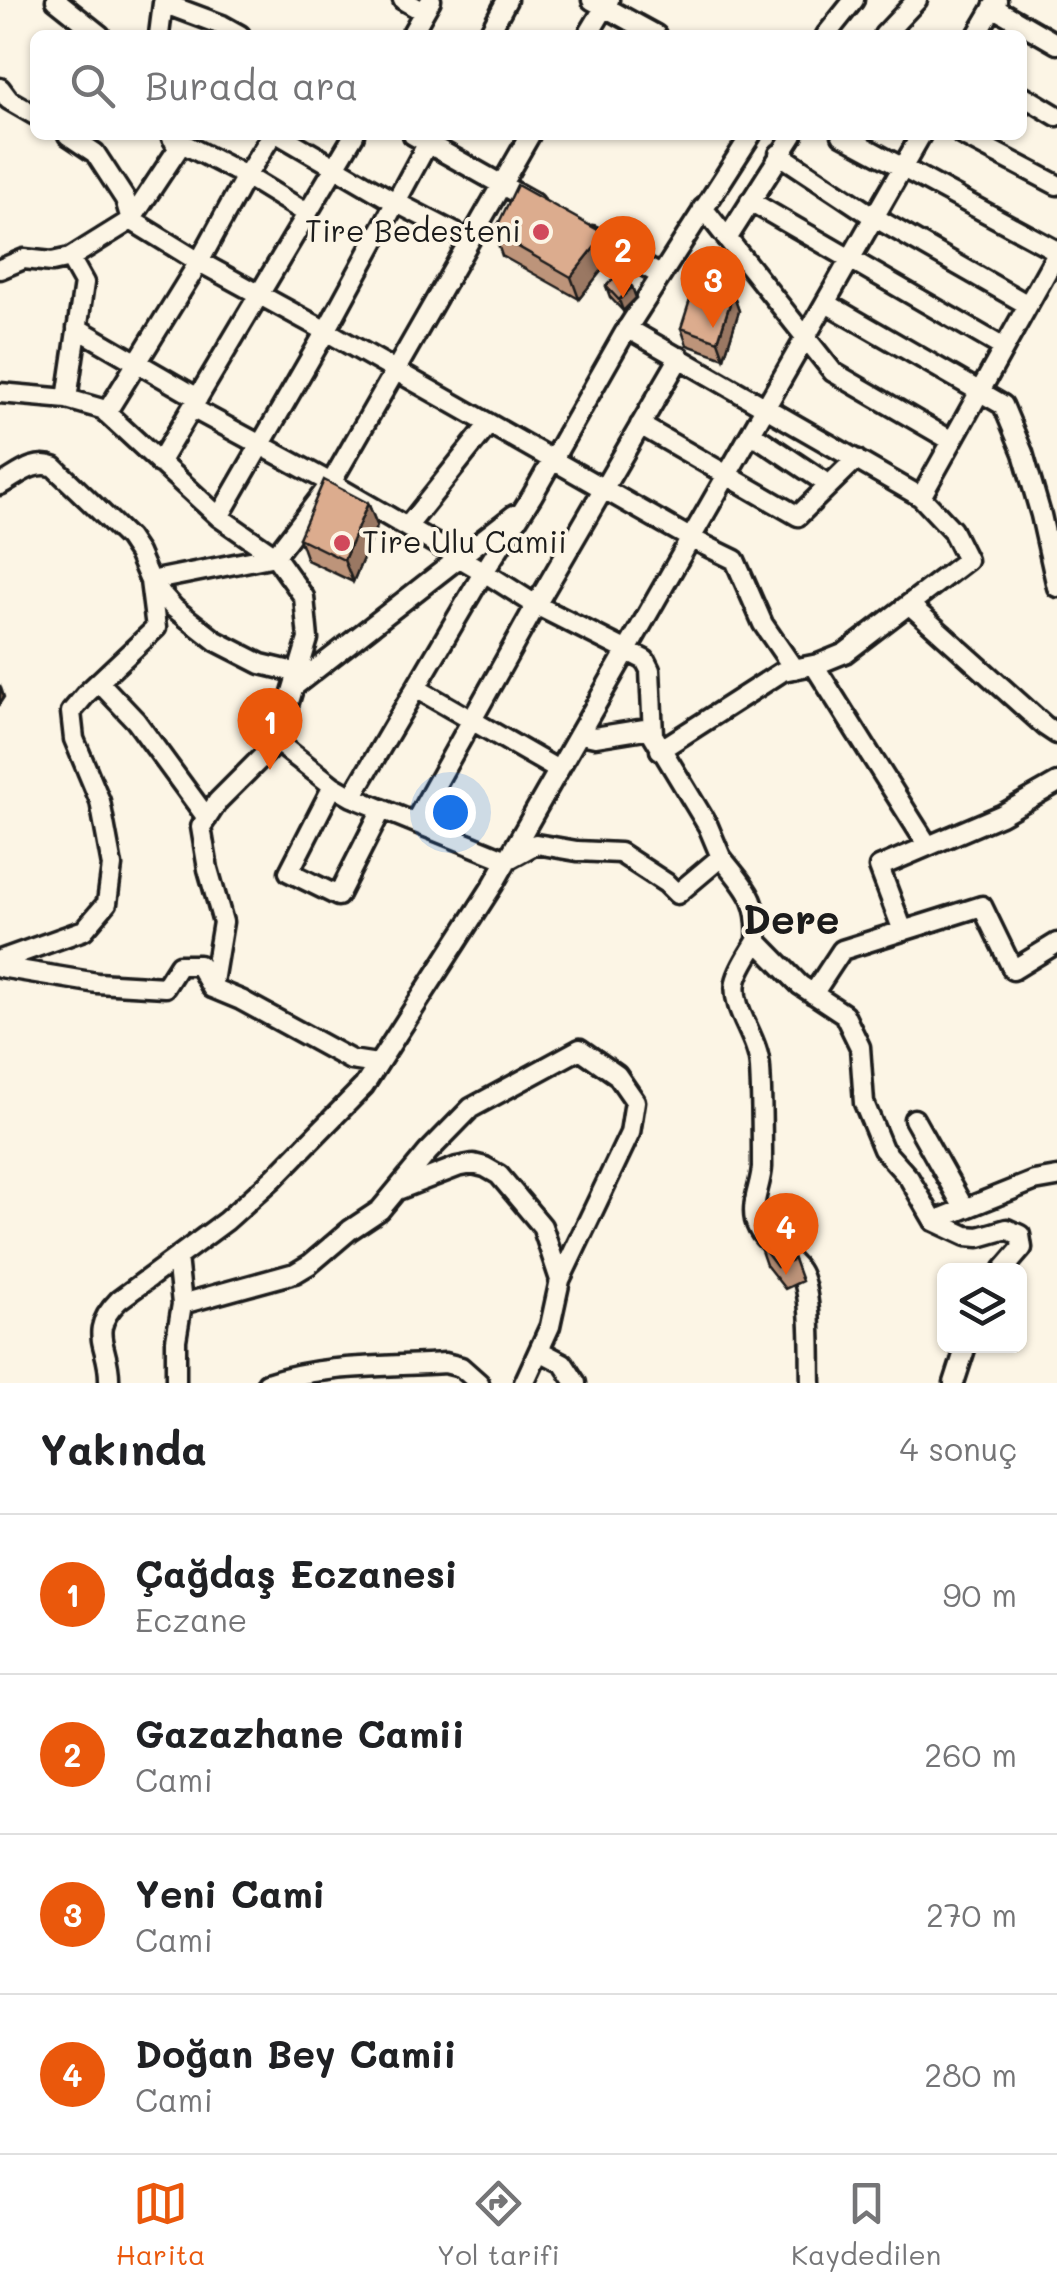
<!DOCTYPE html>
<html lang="tr">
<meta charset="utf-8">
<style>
body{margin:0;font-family:Mali,sans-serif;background:#f2f2f2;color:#202124}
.controls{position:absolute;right:30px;bottom:30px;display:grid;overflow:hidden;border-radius:15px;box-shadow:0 2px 8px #0004}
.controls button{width:90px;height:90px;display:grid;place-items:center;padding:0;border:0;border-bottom:2px solid #e0e0e0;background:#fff;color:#202124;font:50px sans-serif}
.you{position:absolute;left:450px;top:812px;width:35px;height:35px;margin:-25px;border:8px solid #fff;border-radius:50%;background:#1a73e8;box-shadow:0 0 0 15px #1a73e833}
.badge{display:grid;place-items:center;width:65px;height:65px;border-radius:50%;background:#ea580c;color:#fff;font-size:32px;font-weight:700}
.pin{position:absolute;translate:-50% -82px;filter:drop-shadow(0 2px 5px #0008)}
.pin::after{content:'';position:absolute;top:52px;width:35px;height:30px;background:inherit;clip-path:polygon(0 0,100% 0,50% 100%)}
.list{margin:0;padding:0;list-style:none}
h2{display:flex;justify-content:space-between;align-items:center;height:130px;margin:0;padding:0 40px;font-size:42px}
h2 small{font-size:32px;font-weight:400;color:#757577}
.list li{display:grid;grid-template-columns:65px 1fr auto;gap:30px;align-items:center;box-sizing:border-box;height:160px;padding:0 40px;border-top:2px solid #e0e0e0}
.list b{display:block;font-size:38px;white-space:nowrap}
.list p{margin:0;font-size:32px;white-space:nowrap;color:#757577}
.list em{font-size:32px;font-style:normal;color:#757577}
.icon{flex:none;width:55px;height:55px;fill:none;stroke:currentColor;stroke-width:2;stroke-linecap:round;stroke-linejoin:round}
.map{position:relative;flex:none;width:1057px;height:1383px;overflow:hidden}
.search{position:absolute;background:#fff;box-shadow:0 2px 8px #0004;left:30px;right:30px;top:30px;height:110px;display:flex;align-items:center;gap:25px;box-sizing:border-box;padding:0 35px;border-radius:15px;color:#757577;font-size:38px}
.sheet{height:770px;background:#fff}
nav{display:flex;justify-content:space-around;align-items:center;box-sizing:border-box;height:140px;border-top:2px solid #e0e0e0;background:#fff;font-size:28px;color:#757577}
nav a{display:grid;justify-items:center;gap:5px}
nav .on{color:#ea580c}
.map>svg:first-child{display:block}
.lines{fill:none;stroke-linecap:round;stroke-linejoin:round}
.minor-casing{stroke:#1c1c1c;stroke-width:25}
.minor{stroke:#fcf5e5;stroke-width:18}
.wall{fill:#bd947a;stroke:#1c1c1c;stroke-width:2.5}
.shaded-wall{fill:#9a7863;stroke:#1c1c1c;stroke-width:2.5}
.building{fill:#dcac8e;stroke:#1c1c1c;stroke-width:2.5}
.poi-dot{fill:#d1495b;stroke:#fcf5e5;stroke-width:4}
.labels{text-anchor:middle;stroke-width:8;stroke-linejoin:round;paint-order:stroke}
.poi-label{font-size:30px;fill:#1c1c1c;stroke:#fcf5e5;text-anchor:end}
.district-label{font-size:40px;font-weight:bold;fill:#1c1c1c;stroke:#fcf5e5}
</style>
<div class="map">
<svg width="1057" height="1383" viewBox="0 0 1057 1383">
<rect width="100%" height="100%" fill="#fcf5e5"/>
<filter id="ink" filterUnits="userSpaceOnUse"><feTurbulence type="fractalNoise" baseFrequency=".01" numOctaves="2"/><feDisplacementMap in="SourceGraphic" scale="20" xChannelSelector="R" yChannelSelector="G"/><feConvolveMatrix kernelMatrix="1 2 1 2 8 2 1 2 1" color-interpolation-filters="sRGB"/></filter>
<g filter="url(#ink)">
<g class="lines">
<g class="minor-casing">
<path id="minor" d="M56,0L100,35
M403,0L424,12
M592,0L656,35
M993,7L1057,44
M159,35L163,3L222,25L240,35
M411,35L431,0
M488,35L507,0
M588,35L609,0
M826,35L854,0
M884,35L917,0
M977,35L997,1
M0,88L9,100L35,115
M1022,95L1057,116
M68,135L95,153L125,199L131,220L196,260L326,331L690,538L735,560L763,624L794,669
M280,135L395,202L469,240
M413,135L534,203
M842,135L1057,251
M962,135L1057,185
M172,138L246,176L308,214
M779,154L874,217L1028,305
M750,201L1004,348
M703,208L833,372L952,441
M592,236L660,275
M727,239L793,135
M0,269L24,259L52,262L70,258
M826,303L1003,405L1023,453L1041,515L1057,587
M77,328L198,398
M627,328L921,497L952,530L967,560L845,653L818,664L783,671L660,750
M0,393L67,399L102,409L219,517L275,556L304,597L308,639L277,742L218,801L201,827L208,869L223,922L212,988
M67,399L84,283L70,258L131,220L178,149L171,135
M192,408L331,483L484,572L536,605L645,660L650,670L653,735L708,826L721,857
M106,413L199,262L246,176L272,135
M640,425L798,516L856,459
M751,433L829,485
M159,463L354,135
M0,485C17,476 34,459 54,467L128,538L138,553L150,581L174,608L216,641L261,664L299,673
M921,497L1057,253
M219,517L326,331L432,135
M407,527L489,424
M910,605L1045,726L1057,734
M814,665L928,846
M99,682L136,721L207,818
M296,685L514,515
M416,688L558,770
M581,734L595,737L651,728
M277,742L333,786L352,797L507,860L536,844L577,851L620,853L666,883L677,894L721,857C745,888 760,899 757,941L800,985L844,1014L860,1047L864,1103L883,1149L909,1178L934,1221L966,1236L979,1237L1007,1229L1020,1235L1022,1248L1003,1270
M333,786L289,872L338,896L382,809
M352,797L482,575L532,496L625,332L751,135
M415,822L536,605L680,357
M903,931L879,867L1001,815L1057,783
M757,941C750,953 739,968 736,982C731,1010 759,1038 760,1068C762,1101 762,1135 762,1167C761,1185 751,1202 755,1220C761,1244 786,1251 799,1270C813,1291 810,1356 811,1383
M0,960L84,930L107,903L112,866L100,801L74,739L71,712L87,693L156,628L150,581L275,556L331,483L530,135
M0,967L97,983L165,987L179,965H199L212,988L241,1000L351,1060L377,1064
M813,994L842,950L982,906L1013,970L1057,943
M914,1119L964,1208
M400,1189L457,1167L473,1164L485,1167L499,1175L542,1226L560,1280L550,1326L524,1383
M934,1221L1034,1181L1057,1177
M182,1304L295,1273L310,1264L350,1230L380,1210L428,1152L471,1108L580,1049L617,1075L635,1101L630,1133L560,1280
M540,1351L563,1363L576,1383
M109,1383C111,1346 85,1334 119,1300L226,1221L274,1178L364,1086L493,885L921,135
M176,1383V1340L182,1304L177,1257
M267,1383C325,1364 385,1367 445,1363L461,1367L479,1383
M954,1383L966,1346"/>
</g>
<use href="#minor" class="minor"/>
</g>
<path class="wall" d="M494,233L605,234L613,256L579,299L502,256Z
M606,286L632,287L636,298L623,311L610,297Z
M733,294L739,311L724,358L687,345L681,328Z
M368,503L377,525L353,582L307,560L299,538Z
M758,1242L794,1259L802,1281L785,1289L766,1265Z"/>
<path class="shaded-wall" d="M605,234L613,256L579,299L571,277Z
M632,287L636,298L623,311L619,300Z
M733,294L739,311L724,358L718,341Z
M368,503L377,525L353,582L344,560Z
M0,685L4,697L0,703Z"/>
<path class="building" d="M517,185L605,234L571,277L494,233Z
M619,273L632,287L619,300L606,286Z
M696,281L733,294L718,341L681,328Z
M324,480L368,503L344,560L299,538Z
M773,1235L786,1245L794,1259L777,1267L758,1242Z"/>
</g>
<g class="poi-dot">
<circle cx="541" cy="232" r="10"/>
<circle cx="342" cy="543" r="10"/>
</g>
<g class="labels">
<g class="poi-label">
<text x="521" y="242">Tire Bedesteni</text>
<text x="362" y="553" text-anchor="start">Tire Ulu Camii</text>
</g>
<g class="district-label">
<text x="791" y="934">Dere</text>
</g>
</g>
</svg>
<div class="controls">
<button><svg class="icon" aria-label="layers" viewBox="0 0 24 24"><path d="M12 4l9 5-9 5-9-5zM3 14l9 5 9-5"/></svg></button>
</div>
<div class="you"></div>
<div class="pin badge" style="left:270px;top:770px">1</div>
<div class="pin badge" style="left:623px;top:298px">2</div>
<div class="pin badge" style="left:713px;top:328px">3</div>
<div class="pin badge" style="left:786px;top:1275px">4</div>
<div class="search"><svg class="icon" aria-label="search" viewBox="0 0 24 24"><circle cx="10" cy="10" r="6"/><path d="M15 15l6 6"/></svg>Burada ara</div>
</div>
<section class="sheet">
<h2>Yakında<small>4 sonuç</small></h2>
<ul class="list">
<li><span class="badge">1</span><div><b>Çağdaş Eczanesi</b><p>Eczane</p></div><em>90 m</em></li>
<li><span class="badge">2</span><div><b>Gazazhane Camii</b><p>Cami</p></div><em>260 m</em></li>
<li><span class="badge">3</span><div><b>Yeni Cami</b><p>Cami</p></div><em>270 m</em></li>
<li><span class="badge">4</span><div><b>Doğan Bey Camii</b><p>Cami</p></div><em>280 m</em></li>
</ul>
</section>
<nav>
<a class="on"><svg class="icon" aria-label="map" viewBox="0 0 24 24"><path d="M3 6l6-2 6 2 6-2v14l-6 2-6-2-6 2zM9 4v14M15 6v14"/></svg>Harita</a>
<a><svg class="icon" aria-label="directions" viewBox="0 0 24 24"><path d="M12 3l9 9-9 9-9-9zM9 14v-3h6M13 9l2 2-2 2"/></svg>Yol tarifi</a>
<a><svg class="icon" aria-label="saved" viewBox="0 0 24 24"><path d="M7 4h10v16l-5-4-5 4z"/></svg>Kaydedilen</a>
</nav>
